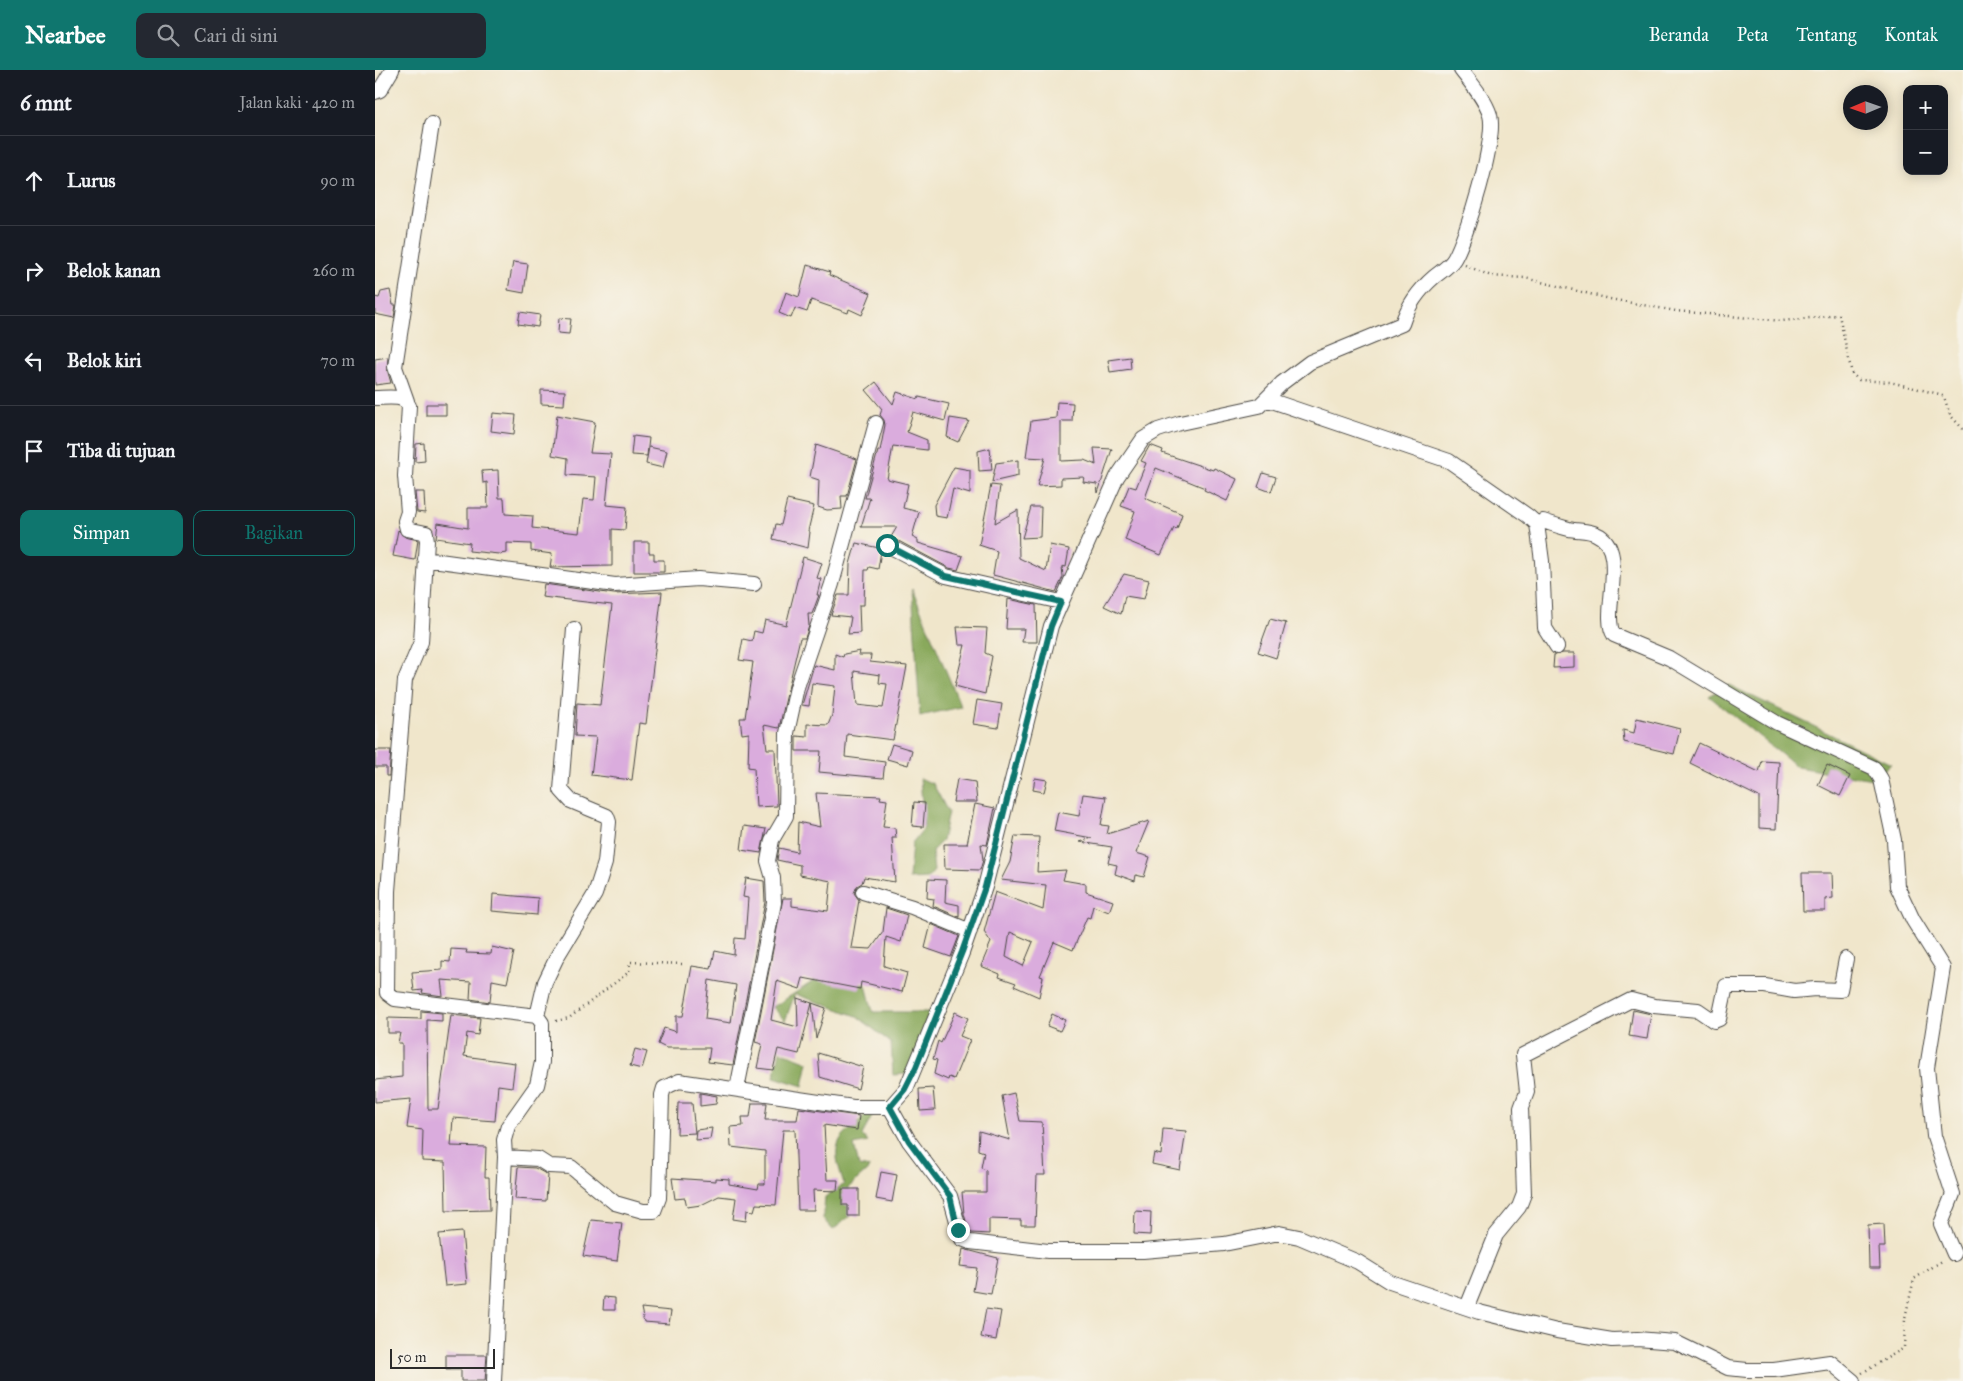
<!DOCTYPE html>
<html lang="id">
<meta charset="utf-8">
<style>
body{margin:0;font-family:"IM FELL Great Primer",serif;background:#242831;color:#f1f3f6}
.controls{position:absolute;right:15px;top:15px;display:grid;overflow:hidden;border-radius:10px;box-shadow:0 2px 12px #0003}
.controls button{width:45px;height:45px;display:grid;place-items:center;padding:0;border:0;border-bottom:1px solid #363941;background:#171b24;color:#f1f3f6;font:25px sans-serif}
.compass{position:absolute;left:1468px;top:15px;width:45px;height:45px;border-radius:50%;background:#171b24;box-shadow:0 2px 12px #0003;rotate:268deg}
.scale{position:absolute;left:15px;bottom:12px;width:105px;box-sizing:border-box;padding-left:5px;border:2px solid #2b2b2b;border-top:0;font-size:14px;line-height:18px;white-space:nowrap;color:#2b2b2b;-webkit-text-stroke:4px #f7f3e8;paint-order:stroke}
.stop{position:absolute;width:15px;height:15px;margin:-11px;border:4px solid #0f766e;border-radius:50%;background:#fff}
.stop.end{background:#0f766e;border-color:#fff;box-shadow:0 1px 5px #0008}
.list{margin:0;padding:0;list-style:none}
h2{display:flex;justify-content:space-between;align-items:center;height:65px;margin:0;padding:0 20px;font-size:21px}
h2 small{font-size:16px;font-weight:400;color:#9ea1a6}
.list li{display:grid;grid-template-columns:32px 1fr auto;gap:15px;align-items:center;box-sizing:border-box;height:90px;padding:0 20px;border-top:1px solid #363941}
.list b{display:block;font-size:19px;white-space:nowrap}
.list em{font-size:16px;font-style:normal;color:#9ea1a6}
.actions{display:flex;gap:10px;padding:15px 20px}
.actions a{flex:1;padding:11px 0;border:1px solid #0f766e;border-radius:10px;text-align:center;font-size:18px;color:#0f766e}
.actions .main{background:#0f766e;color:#fff}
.icon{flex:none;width:28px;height:28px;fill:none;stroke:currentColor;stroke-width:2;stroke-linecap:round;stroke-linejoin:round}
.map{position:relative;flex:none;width:1588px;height:1311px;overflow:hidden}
header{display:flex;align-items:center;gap:30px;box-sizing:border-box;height:70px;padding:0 25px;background:#0f766e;color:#fff}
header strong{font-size:24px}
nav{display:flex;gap:28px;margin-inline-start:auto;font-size:18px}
.search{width:350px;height:45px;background:#242831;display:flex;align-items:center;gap:12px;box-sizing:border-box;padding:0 18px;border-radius:10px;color:#9ea1a6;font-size:19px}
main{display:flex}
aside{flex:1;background:#171b24}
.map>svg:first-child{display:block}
.forest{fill:#89a95c;stroke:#5a6a44}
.building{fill:#daacdd;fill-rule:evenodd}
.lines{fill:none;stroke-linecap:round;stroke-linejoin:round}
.street-casing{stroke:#494743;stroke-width:16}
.path{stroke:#494743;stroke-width:2.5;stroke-dasharray:1 4;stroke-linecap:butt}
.street{stroke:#fff;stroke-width:14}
.route{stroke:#0f766e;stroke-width:6}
</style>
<header>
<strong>Nearbee</strong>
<div class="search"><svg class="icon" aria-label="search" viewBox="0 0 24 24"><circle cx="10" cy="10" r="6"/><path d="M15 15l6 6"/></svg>Cari di sini</div>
<nav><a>Beranda</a><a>Peta</a><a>Tentang</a><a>Kontak</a></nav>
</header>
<main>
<aside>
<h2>6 mnt<small>Jalan kaki · 420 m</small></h2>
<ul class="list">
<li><svg class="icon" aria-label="ahead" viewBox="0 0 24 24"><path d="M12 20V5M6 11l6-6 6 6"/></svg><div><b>Lurus</b></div><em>90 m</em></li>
<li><svg class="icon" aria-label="right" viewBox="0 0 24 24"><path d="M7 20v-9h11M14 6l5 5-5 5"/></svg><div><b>Belok kanan</b></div><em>260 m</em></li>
<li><svg class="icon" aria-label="left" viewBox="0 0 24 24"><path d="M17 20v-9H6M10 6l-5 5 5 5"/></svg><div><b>Belok kiri</b></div><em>70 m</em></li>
<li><svg class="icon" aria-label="arrive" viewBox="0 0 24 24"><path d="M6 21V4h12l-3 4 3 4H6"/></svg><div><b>Tiba di tujuan</b></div></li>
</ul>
<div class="actions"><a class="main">Simpan</a><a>Bagikan</a></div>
</aside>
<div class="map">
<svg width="1588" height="1311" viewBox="0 0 1588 1311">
<rect width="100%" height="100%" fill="#f7f3e8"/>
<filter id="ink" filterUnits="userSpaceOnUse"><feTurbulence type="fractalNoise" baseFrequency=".02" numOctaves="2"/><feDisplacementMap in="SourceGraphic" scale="10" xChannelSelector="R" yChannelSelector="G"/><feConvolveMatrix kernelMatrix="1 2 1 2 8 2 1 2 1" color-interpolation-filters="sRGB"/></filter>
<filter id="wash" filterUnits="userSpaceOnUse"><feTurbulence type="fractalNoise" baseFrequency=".0096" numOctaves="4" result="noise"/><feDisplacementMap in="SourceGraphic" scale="20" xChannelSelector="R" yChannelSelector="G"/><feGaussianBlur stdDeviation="1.12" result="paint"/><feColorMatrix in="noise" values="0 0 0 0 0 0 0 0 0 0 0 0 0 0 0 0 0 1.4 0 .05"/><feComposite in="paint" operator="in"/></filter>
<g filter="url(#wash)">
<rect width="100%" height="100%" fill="#f0e6cb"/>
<path class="forest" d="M537,519L586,637L545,646Z
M1354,615L1516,694L1498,709L1422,697L1334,626Z
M545,708L558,714L573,742L567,771L557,781L559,801L553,808L534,809L537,773L549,758Z
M445,907L491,915L498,942H558L534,1004L518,1005L516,973L482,946L420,924L410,951L398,937Z
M405,981L433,992L428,1016L399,1007Z
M491,1041H500L487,1065L493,1072L479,1075L484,1096L495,1098L473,1118L475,1146L458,1160L448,1149L450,1127L469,1114C462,1091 454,1073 477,1058C484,1052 488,1050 491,1041Z"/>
<g id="blocks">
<path class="building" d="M138,192L153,194L149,223L133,220Z
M432,195L455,202L454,205L496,223L487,245L474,239L473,243L436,230L432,242L420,238L416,248L404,243L411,222L424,227Z
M15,220L18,235H21L19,248L0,244V227L4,228L6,222Z
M145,242L165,245L163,257L143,254Z
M184,248L196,249L194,264L183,263Z
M13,287L12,299L16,313L0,315V289Z
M755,287L756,299L735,302L733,290Z
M501,312L518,334L522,322L543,329L544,327L574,334L570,351L538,342L532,362L552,370V380L518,376L512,409L533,414L528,438L544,442L537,467L543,470V473L588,486L583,500L574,498L516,467L522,457H486L495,428H490L503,381H505L510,355L509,350L505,345L507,339L491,320Z
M166,320L190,321L189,335L166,334Z
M682,332L698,333L697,351H686V391L709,390L721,395L719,378L737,379L723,423L722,414L708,412L709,407L686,408V415L662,416L670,388L651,387L656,351L681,348Z
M51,334H71V345H51Z
M118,343L141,345L139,364L116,361Z
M182,345L220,352L215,383L236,384L231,435L252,437L250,460L237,459V496L175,497L177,484L156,481V474L132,473V483L124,484L94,481L95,473L61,468L63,453L93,458V438H113L112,412L108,413L107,401L123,400L124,428H129L130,444L158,446L157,458L204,463L208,429L219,430L221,407L192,405L193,388L177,385Z
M575,348L594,351L583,372L572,367Z
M258,366L274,368L272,386L256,385Z
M49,373L50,391L40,392L41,374Z
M441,375L482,389L472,426H466L467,439L452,440L443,437L444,410L435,407Z
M775,375L788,380L787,383L838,400L839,398L862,409L852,431L829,420L830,418L781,398L770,428L807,444L802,459L799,458L786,485L750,470L760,441L746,436L754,416L761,418L771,393L766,391Z
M274,377L292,381L288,398L271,394Z
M615,378L617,400L604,401L603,381Z
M643,390V406L617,412L621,393Z
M579,397L595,400V424L578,419L572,448L560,446L559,435Z
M888,403L901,407L896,422L883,417Z
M616,415L625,416L620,453L643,440L644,488L671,501L675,475L694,479L691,497L687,496L688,507L681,522L618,505L622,481L604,475Z
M40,422H49L50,443L42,442Z
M412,430L439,436L433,461L435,462L433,478L398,469L401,454L406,455Z
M656,437H666L665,467L647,468Z
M23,460L30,467L43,470L40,490L18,486Z
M259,472H274V483H279V490H289V502H259Z
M481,473L504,478L506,481L503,499L494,497L493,500H490L489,535H484L485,563L473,564L476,547L456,545L463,525H474L475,494Z
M428,487L447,493L442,508L446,509L442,525H444L437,544H433L434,556L430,568H425L404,658L389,655L392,679H400L402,736L381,737L379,698L373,697L374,663L367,664L365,648H370L378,592L364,590L368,569L377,571L379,561L387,563L390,550L411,555Z
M749,504L774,510L769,529L750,526L746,544L729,536Z
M169,514L239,524L287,522L271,654L264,653L257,710L216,705L221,667L200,666L202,633L225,635L237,535L167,527Z
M633,529L661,535L662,572H647L649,559H631Z
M895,549L911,553L901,588L883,582Z
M582,557L612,558L610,583L617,586L610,624L580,616L590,575H584Z
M485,581L484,585H496L495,592L532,596L518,670L472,664L470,687L510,692L508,708L444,702L446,681H421V666L432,667V654L453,655L457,645L460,616L437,613L434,636L427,635L439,595L460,600V584L468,587L469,584ZM479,601L505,605L504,613L512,614L508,638L482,635Z
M1188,583H1199V597L1178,598L1179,585Z
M602,630L627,634L623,658L598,654Z
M1262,648L1305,659L1299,684L1249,672L1248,660L1259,663Z
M1324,673L1384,702L1387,691L1404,692L1401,759L1384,758V727L1315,693Z
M517,674L537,680L533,695L512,689Z
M0,680H16L14,706H11V697H0Z
M1452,695L1475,706L1465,726L1443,715Z
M660,708L672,710L669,722L658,720Z
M582,709L600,712L602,732H578Z
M441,723L506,726L505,729L512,730L508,757L520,758L521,768H517L520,812L489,807L487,813L482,816L479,823L484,830L476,878L496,879L508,862L511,838L532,845L526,872L511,867L509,896L532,903L527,922L486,912L485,919L428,908L425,919L402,911L396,950L423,957L422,928L437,933L424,984L403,979L398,1000L382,998L387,974L380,972L408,828H417V836L453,841L456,811L425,805V795L402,790L404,778L422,782L423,752L445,757Z
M708,724L731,727L726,755L734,756L732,764L774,751L761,783L775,787L769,807L761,805L760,811L740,804L742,795L733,793L737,777L705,772L717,768L679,761L683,742L704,746Z
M539,732L550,733L548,757L537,756Z
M600,734L620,738L612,775L606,774L608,790L605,800L570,799L569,774H592Z
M369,756L391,759L386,783L366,780Z
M640,766L664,767L662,802L691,800L688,810L711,814V822L738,831L734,842L718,836L715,848L712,847L698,880L679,872L665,906L668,907L664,927L639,916L641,913L624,907L625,904L606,896L616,872L609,862L620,822L668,840L671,815L626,810L635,792ZM635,862L658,872L648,896L631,887Z
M1427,803H1457L1458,828L1450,829V841H1428Z
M371,808L389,811L390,832L358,995L333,992L335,978H291L283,974L289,958L301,962V946H308L317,896L336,899L340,881L359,885L360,868L370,869L373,828L368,827ZM334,910L361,915L356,953L330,949Z
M553,809L571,810L570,832L584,835V847L558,836L559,829L552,828Z
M118,824L163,828L162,845L117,841Z
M556,854L584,866L576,887L550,878Z
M117,877L139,882L132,913L117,910L115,932L95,929L96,912L66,910L68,926L47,923L48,920L39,921L37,902L67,900V891L75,892L76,879L92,880L91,883L116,884Z
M437,933L451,938L441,969Z
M1258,940L1276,944L1272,969L1254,966Z
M46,941L67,943V951L52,950L53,1039H63L76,945L105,948L103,965L92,963L89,986L140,993L137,1017L123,1015L120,1051L78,1048L76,1076L111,1077L110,1107H114L115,1140L71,1141L70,1092L47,1091L48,1060L32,1058L36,1029L0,1032V1010L27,1007V973H23L25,963H13V948L46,949Z
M580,942L593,948L585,966L595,970L579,1009L574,1007L573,1010L559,1004L562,990L558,989L563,971L566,973Z
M677,944L690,950L685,961L672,956Z
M260,979L272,982L267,999L255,996Z
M443,983L488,997L483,1019L445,1007Z
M558,1018L560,1040L545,1041L544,1019Z
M325,1023L342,1026L341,1034L325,1036Z
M639,1023L645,1051L667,1052L670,1105H662L660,1155H646V1150L614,1149V1164L597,1163L594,1162L589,1144L587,1122H611V1100L606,1098L609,1082L603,1080L604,1061L635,1070L627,1026Z
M303,1033H317L320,1063L302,1064Z
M377,1033H392L390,1050H422L424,1038L484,1046L482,1060L449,1055L452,1110H463L462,1121L438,1120L439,1140H423L420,1060H408L401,1135L381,1134L379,1141L372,1140L371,1151L358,1149L361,1128L344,1126L326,1135L312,1137L310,1128L300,1129L297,1108L341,1111V1108L354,1109V1114L383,1119L384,1114H390V1081L356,1077L355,1057L368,1056L367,1047H375Z
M337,1058L335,1069L320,1070L321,1060Z
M788,1059L811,1061L805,1100L777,1094L779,1083L786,1085Z
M143,1097L160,1098L173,1105L171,1131L140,1129Z
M506,1102L522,1105L517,1132L501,1129Z
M467,1119H484V1146H473V1135H467Z
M760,1141L776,1142L775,1165L759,1164Z
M216,1150L247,1153L242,1191L208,1186Z
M1509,1154L1510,1177H1504L1505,1198H1494L1493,1155Z
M87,1162L92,1214L70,1216L64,1164Z
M588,1179L623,1188L616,1224L598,1221L602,1198L585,1196Z
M229,1227L240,1228V1240H228Z
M266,1238L296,1241L294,1254L269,1252Z
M611,1239L626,1241L621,1270L606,1267Z
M71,1285H112L110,1311H86V1300H71Z"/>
</g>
</g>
<g filter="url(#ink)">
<use href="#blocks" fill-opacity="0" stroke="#494743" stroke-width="1"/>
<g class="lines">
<g class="street-casing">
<path id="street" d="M0,22L5,20L17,0
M0,328C11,328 29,324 34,336L30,406L33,442L30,451L32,459L51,463L52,471L46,572L30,610L13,821L12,923L20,929L162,946L167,953V992L162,1015L133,1056L129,1070L130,1087
M891,329L1074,391L1153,446L1162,454L1167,491L1170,558L1182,577
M32,331L20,297L57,54
M1162,454L1168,451C1177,454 1186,457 1194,459C1203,461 1214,460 1221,464C1255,478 1225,545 1239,565L1294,588L1402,653L1499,698L1506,709L1519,770L1522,816L1538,850L1568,898L1552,998L1559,1066L1578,1124L1566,1154L1579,1184
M512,475L571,506L686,532
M50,489L240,515L323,509L379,514
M488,822L537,837L595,861
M162,946L170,912L183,885L220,824L230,793L234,752L232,746L196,731L186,720L199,559
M362,1019L399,833L398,808L393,791L397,770L411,746L412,663L422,617L457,514L501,353
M515,1037L534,1071L575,1126L587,1169L595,1172L673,1181H768L849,1174L904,1163L924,1167L983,1192L1015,1212L1104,1242L1182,1261L1237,1270L1262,1269L1300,1272L1353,1298L1372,1300H1399L1455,1292L1478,1311
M1092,1237L1121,1165L1144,1137L1149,1124L1146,1038L1152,1022L1148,985L1256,930L1279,936L1323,940L1339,951L1344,949L1351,916H1390L1419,921L1440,919L1465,920L1471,889
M119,1311L130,1087L163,1089L174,1096L196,1097L240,1133L268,1141H279L284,1128L287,1025L289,1018L304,1011L478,1037H515L531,1019L587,883L610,817L676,556L742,407L768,369L783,360L805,353L884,336L907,313L935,292L1027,254C1033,235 1044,220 1059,207C1065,202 1075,196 1079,189C1092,167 1122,68 1115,45C1110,29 1096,13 1086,0"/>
</g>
<path class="path" d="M1090,195L1116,206L1150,208L1235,229L1301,241L1407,251L1464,245L1477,304L1484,310L1515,312L1564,324L1569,327L1575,345L1588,359
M181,951L194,948L254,902L255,892L307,894
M1487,1303L1529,1278L1530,1248L1539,1209L1567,1191"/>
<use href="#street" class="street"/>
</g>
</g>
<g class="lines" filter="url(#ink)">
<path class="route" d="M512,475L571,506L686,532L676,556L610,817L587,882L541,997L530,1019L515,1037L534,1071L575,1126L583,1160"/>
</g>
</svg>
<div class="controls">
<button>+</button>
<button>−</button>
</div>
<svg class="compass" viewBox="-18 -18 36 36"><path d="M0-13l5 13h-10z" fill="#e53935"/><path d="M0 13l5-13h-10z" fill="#9ea1a6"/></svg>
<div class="scale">50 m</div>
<div class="stop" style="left:512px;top:475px"></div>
<div class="stop end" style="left:583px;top:1160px"></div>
</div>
</main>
